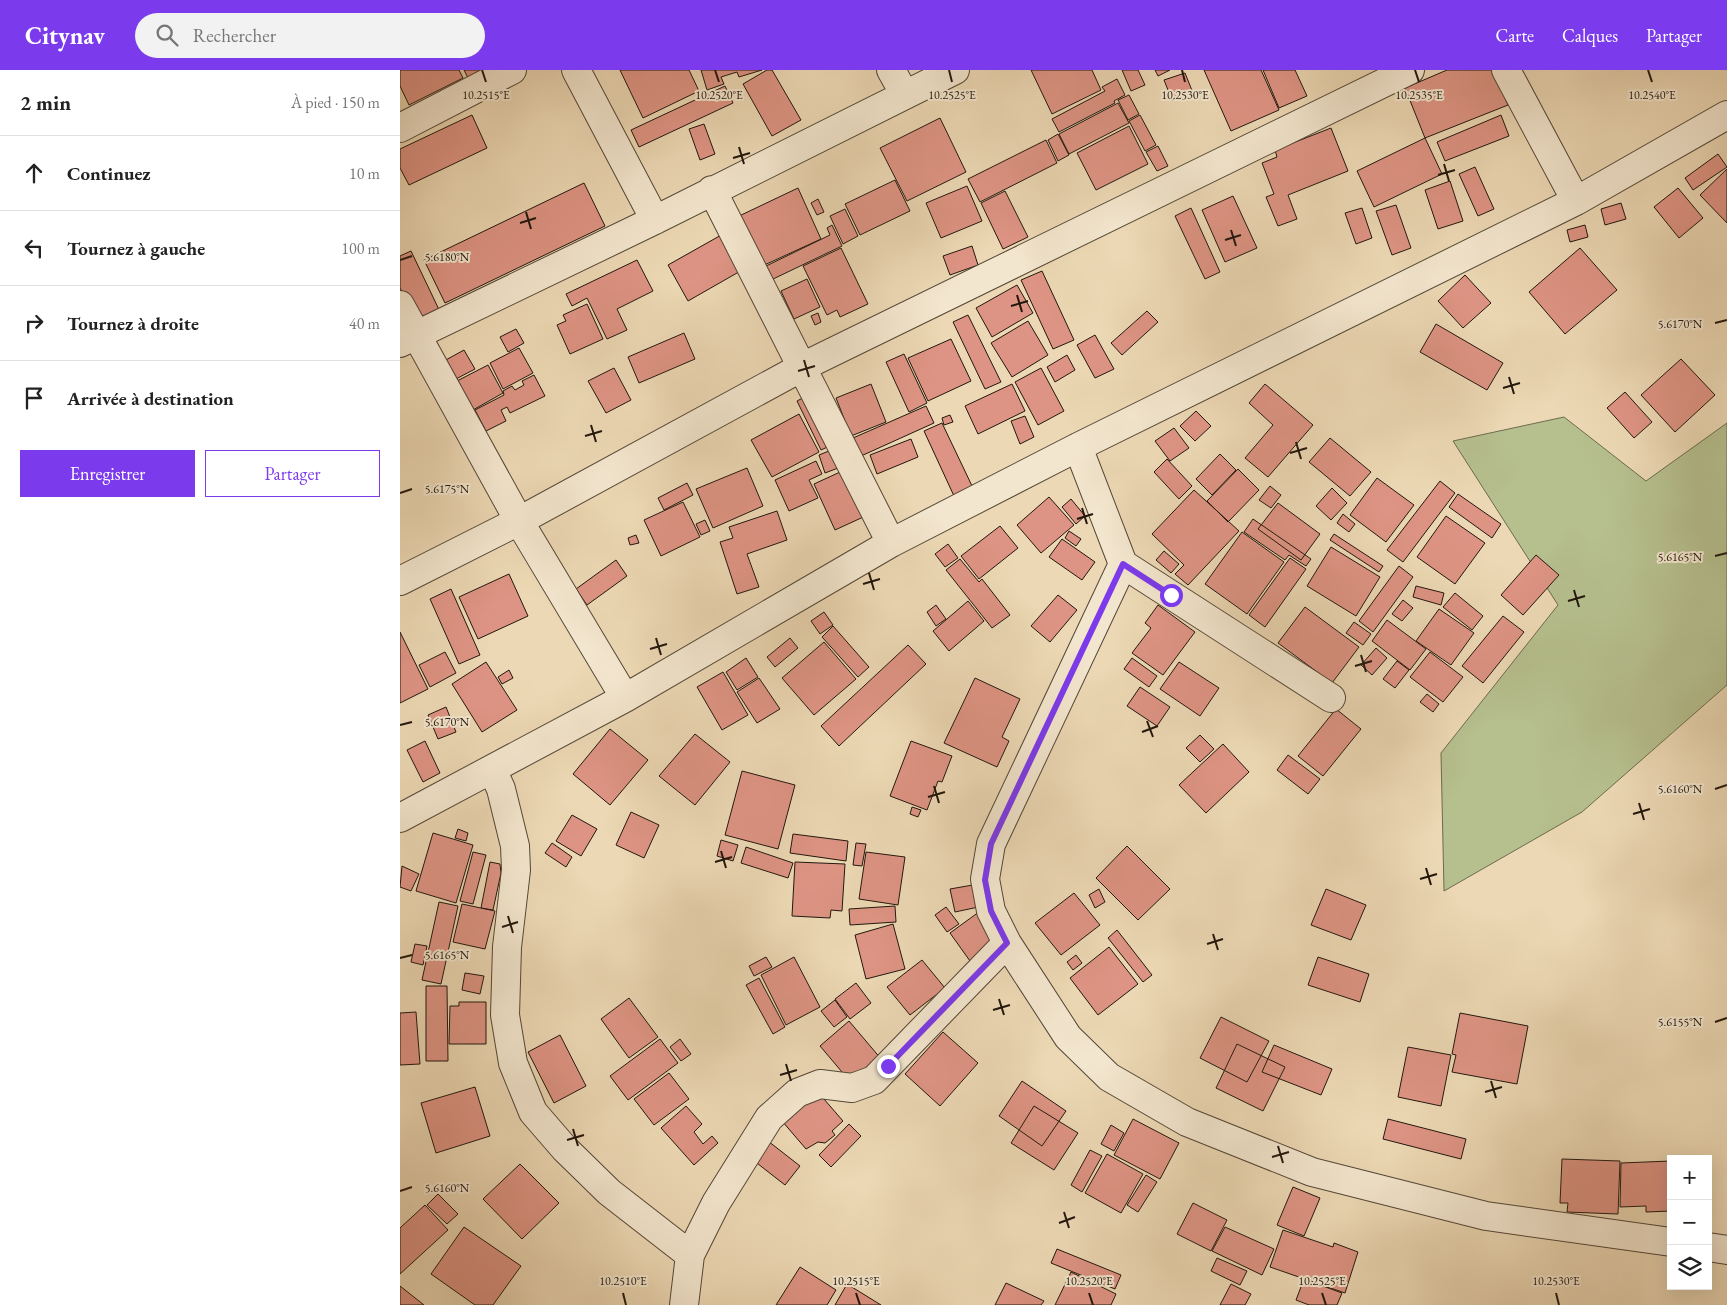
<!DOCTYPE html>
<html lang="fr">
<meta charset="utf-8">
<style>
body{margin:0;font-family:"EB Garamond",serif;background:#f2f2f2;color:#222}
.controls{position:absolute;right:15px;bottom:15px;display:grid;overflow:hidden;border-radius:0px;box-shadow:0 5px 20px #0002}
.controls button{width:45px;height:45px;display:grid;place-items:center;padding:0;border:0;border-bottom:1px solid #e0e0e0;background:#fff;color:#222;font:25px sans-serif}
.stop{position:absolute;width:15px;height:15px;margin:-11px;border:4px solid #7c3aed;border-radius:50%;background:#fff}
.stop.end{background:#7c3aed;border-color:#fff;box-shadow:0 1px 5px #0008}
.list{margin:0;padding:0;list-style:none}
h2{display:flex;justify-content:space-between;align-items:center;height:65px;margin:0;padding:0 20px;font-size:21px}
h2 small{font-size:16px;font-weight:400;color:#767676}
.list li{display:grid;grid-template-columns:32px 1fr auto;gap:15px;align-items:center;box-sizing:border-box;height:75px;padding:0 20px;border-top:1px solid #e0e0e0}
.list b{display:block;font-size:19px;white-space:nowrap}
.list em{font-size:16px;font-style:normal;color:#767676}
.actions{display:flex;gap:10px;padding:15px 20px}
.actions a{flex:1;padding:11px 0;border:1px solid #7c3aed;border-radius:0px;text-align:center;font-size:18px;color:#7c3aed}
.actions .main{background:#7c3aed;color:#fff}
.icon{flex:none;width:28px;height:28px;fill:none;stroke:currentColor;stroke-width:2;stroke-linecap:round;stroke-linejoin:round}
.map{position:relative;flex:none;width:1327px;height:1235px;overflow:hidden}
header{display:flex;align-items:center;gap:30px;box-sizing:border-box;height:70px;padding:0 25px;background:#7c3aed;color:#fff}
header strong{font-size:24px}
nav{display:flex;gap:28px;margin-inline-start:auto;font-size:18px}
.search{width:350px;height:45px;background:#f2f2f2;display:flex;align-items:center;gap:12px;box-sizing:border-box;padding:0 18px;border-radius:28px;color:#767676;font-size:19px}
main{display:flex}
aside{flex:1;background:#fff}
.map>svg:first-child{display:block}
.green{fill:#b6bf8e;stroke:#6c6b4e}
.building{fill:#de9484;stroke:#22170d}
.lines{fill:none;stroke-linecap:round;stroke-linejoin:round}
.street-casing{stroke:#544737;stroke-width:30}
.street{stroke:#f3e6ce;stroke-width:28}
.route{stroke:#7c3aed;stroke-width:6}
.ticks{fill:none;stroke:#22170d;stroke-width:2}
.ticks-label{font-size:12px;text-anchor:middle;fill:#22170d;stroke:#f3e6ce;stroke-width:4;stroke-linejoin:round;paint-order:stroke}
</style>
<header>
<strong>Citynav</strong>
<div class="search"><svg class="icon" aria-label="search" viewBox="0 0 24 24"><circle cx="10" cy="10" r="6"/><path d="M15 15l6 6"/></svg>Rechercher</div>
<nav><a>Carte</a><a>Calques</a><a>Partager</a></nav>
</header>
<main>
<aside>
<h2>2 min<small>À pied · 150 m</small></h2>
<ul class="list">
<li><svg class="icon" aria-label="ahead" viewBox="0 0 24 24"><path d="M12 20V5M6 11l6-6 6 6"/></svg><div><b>Continuez</b></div><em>10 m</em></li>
<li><svg class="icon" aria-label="left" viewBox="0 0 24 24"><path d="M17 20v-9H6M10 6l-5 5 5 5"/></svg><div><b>Tournez à gauche</b></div><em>100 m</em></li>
<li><svg class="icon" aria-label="right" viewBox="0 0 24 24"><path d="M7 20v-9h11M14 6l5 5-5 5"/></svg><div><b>Tournez à droite</b></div><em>40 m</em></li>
<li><svg class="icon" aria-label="arrive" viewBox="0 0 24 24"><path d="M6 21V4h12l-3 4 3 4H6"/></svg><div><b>Arrivée à destination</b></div></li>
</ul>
<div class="actions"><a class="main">Enregistrer</a><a>Partager</a></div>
</aside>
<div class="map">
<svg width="1327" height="1235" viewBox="0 0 1327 1235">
<rect width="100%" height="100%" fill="#ecd8b4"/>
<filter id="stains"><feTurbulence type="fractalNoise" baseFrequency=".004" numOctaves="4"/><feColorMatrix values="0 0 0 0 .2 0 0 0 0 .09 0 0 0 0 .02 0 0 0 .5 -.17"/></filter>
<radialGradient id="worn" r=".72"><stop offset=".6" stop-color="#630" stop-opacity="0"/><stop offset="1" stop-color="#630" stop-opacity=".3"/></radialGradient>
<path class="green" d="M1164,347L1246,411L1327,353V615L1182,742L1044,821L1041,683L1158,535L1053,371Z"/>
<path class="building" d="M0,0H59L63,8L9,35L0,16Z
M64,0H83L68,8Z
M220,0H289L299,21L243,48Z
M301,0H362L339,7L337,2L321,7L324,14L307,20Z
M367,0H372L401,50L372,66L343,14Z
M631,0H692L701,20L652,44Z
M722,0H738L745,15L731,21Z
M755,0H770L758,6Z
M804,0H861L879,40L831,61Z
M863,0H895L907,26L879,38Z
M1047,0H1093L1108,35L1025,68L1005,18Z
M785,3L793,23L772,30L764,10Z
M717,9L725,25L714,31L715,33L659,62L652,49L705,21L702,17Z
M325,16L333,33L239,77L231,60Z
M729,25L739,44L728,50L718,30Z
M718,33L729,53L669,84L659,64Z
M72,45L87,78L9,115L0,98V79Z
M740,45L756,75L745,81L729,51Z
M1101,45L1109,66L1045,91L1037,72Z
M540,48L566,102L507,131L480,78Z
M304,54L315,84L300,90L289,59Z
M729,56L748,94L696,120L677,83Z
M931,58L948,101L888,125L897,149L878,156L866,127L874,124L862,93L877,87L875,80Z
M658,64L669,85L658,91L648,70Z
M1025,68L1042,104L974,137L957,101Z
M646,70L657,93L580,132L568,109Z
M758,76L768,96L757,101L746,82Z
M1318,84L1327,97L1293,120L1285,108Z
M1075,97L1094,139L1078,146L1059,104Z
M1327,99V153L1300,125Z
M495,110L510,141L460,165L445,134Z
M1050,111L1063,151L1038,159L1025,120Z
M184,113L205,156L45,233L24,190Z
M567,116L582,151L541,168L526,133Z
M398,118L421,169L360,197L337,147Z
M1278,118L1303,148L1279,168L1254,137Z
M605,121L628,167L603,179L581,133Z
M833,126L857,178L825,192L802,140Z
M418,129L424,142L417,145L411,133Z
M1221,133L1226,149L1205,155L1201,139Z
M996,135L1011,178L992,185L976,141Z
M791,138L820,202L805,209L775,146Z
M962,138L972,168L956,174L945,143Z
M445,139L458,166L443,174L430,146Z
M432,155L442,176L371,210L364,197L430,165L427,158Z
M1185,155L1188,167L1170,172L1167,160Z
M323,164L344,199L288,231L268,195Z
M572,176L578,195L550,205L543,186Z
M441,178L468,234L440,247L437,240L427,245L403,196Z
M1180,178L1217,220L1165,264L1129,222Z
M11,181L43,248L20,259L0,218V186Z
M237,190L253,221L217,239L227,260L207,269L187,228L172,236L166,224Z
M642,201L674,270L653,279L621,210Z
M1065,205L1091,233L1063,258L1038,231Z
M407,209L420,237L394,249L381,221Z
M617,215L633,243L592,267L576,238Z
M187,234L203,269L170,284L157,255L166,251L163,245Z
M747,241L758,252L722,285L711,273Z
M418,243L421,252L415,255L411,246Z
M568,245L601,312L585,319L553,252Z
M628,251L648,285L612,307L591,273Z
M1036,254L1103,293L1087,320L1020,282Z
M116,259L124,273L108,282L100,267Z
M284,263L295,289L239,313L228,287Z
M695,265L714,299L695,308L677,275Z
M551,269L571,311L528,331L508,288Z
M119,278L133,303L103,319L90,293Z
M64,280L75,299L54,310L44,291Z
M504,284L527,333L509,342L486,292Z
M667,285L675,300L655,312L647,297Z
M1281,289L1315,325L1275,362L1241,325Z
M88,295L103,323L73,340L57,311Z
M214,298L231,330L206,343L188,311Z
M641,298L664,341L638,355L615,312Z
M134,305L145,326L110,343L107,337L101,340L106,351L86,361L75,340L104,325L103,321L112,316L115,320L124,315L122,311Z
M471,314L486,352L451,366L436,328Z
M612,314L625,341L578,364L565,336Z
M865,314L913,355L868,407L845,388L873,355L849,333Z
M414,322L438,372L421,380L397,331Z
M1225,322L1252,352L1234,368L1207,338Z
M526,336L534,353L461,386L453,368Z
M796,341L811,356L795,371L780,356Z
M399,344L419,382L372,407L351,370Z
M550,345L553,352L544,355L542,348Z
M625,346L634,367L620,374L611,351Z
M542,353L573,418L554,426L524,361Z
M774,358L789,378L770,391L755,371Z
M930,368L971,402L950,426L909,392Z
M511,369L518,387L477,404L470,385Z
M439,377L446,395L425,403L419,385Z
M820,384L836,400L812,425L796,409Z
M767,389L792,416L779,429L754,402Z
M416,391L422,404L409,410L418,428L389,441L375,410Z
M451,397L472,443L435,460L414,414Z
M347,398L363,436L313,458L296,419Z
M838,399L859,420L828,452L807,431Z
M977,408L1014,435L986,472L950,445Z
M1040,411L1055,423L1003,492L987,480Z
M287,413L293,425L264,440L258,428Z
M870,416L881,425L871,438L859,430Z
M932,418L947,433L931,450L916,436Z
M794,420L839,461L788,515L775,504L784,495L752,464Z
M1058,424L1101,454L1092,468L1049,437Z
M649,427L674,455L641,483L617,455Z
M671,429L685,446L676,454L662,437Z
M283,432L300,467L261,486L244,450Z
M878,433L920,464L901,490L858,459Z
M377,441L387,470L347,484L359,517L337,524L320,472L333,468L329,457Z
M943,444L955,454L949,462L937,453Z
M1046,446L1085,473L1055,514L1017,487Z
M853,449L911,489L906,496L889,485L885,490L844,462Z
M305,450L310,461L301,465L296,454Z
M600,456L618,478L579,509L561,486Z
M669,461L681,469L676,476L665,468Z
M842,462L884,492L847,544L805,514Z
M934,464L983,496L979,502L930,470Z
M236,465L239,473L230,475L228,468Z
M662,469L695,492L682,510L649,487Z
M548,474L558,488L545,497L535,484Z
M931,477L980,507L956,546L907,516Z
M764,481L779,494L771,503L756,490Z
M1136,485L1159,505L1123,545L1101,525Z
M890,488L906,499L865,557L849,545Z
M560,489L579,512L582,509L610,545L592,558L546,500Z
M216,490L227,506L187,535L176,519Z
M999,496L1013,507L973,562L959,551Z
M109,504L128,546L78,569L59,527Z
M1016,516L1044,523L1041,535L1013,527Z
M51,519L80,585L59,594L30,529Z
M1055,523L1083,546L1072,560L1043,537Z
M658,525L677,540L650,572L631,556Z
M1003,530L1013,538L1002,551L992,544Z
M568,531L584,551L549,581L533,561Z
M536,535L546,549L536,556L527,542Z
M758,535L795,562L763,605L732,583L751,558L745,553Z
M905,537L959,577L932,613L878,573Z
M1039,539L1074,563L1051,595L1016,571Z
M424,542L433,555L420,564L411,551Z
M1103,546L1124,562L1083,613L1062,596Z
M987,550L1026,579L1010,600L972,571Z
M954,552L971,564L963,575L946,563Z
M433,556L469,597L458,607L422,567Z
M0,562L28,619L0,633Z
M390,568L398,578L375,597L367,587Z
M424,572L456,609L414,645L382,608Z
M508,575L526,594L439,676L421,656Z
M976,578L987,588L972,605L961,595Z
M45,582L56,603L30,617L19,595Z
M1030,582L1063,607L1043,632L1010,607Z
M346,588L358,607L337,620L326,602Z
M732,588L757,606L749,617L724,599Z
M997,591L1009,600L995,618L983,609Z
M86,592L117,640L82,662L52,614Z
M779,592L819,618L800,646L760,619Z
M109,600L113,608L102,614L98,607Z
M323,602L348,645L322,660L297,617Z
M359,608L380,639L357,653L337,622Z
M575,608L620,629L602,667L609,671L597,697L544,673Z
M740,617L770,637L757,656L727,636Z
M1027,624L1039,634L1033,642L1020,632Z
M46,637L56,662L38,669L28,645Z
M936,639L961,659L923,706L898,686Z
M210,659L248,690L210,735L173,704Z
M295,664L330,692L295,735L259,706Z
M800,665L814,679L800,692L786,678Z
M25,671L40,703L23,712L7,680Z
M511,671L552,686L542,712L538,711L527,740L490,726Z
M823,674L849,702L806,743L779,715Z
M888,685L920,709L908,724L877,700Z
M342,701L395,715L378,779L325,765Z
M512,737L521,740L518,747L510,744Z
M231,742L259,755L244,788L216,775Z
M172,745L197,759L181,786L156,771Z
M58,759L68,763L66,771L55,768Z
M33,763L73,775L56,833L16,821Z
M393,764L448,771L446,791L390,783Z
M321,770L338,775L333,791L317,786Z
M152,773L172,787L166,797L145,783Z
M456,773L466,774L462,796L453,795Z
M727,776L770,819L738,850L696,808Z
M346,777L393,793L388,808L341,793Z
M73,782L86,785L73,834L60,831Z
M466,782L505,787L498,835L459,829Z
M90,792L100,794L101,803L93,840L81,838Z
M395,792L445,794L442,841L431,840L430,848L392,846Z
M2,796L19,804L11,821L0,817Z
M584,813L588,835L555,842L550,819Z
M699,819L705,832L695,838L689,825Z
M926,819L966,835L951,870L911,855Z
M674,823L700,855L661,885L635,853Z
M39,832L58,836L41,914L22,910Z
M62,834L95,841L85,879L53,872Z
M495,836L496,852L450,855L449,839Z
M546,837L559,854L547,862L535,845Z
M583,839L604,868L570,891L550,863Z
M493,854L505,899L466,909L455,865Z
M717,860L752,905L743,912L708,868Z
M15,874L27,876L23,895L11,892Z
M709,877L738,914L698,945L670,908Z
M676,885L682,893L673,900L667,892Z
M366,887L372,897L354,906L349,896Z
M394,887L420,937L386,955L361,905Z
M918,887L969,904L960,932L908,915Z
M522,890L545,918L510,945L487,917Z
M65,903L84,906L80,924L62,920Z
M359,908L385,957L373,964L346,915Z
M456,913L471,933L450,949L435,929Z
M26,916H47L48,991H26Z
M229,928L258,967L229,988L201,949Z
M435,930L447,947L434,957L421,941Z
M59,932H86V974H49L50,936H59Z
M16,942L20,994L0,995V943Z
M1060,943L1128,956L1117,1014L1052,1002L1056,985L1052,984Z
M821,947L869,971L847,1012L800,988Z
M449,951L482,990L453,1015L420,976Z
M543,962L578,993L540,1036L505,1004Z
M160,965L186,1016L154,1033L128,982Z
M260,969L278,993L228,1030L210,1006Z
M280,969L291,984L281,991L270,977Z
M837,974L885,997L863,1041L816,1018Z
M874,975L932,999L921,1025L862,1002Z
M1008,977L1051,985L1041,1036L998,1027Z
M269,1003L289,1029L254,1055L234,1029Z
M622,1011L666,1041L642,1076L599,1046Z
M75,1017L90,1066L36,1083L21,1033Z
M417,1021L443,1051L432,1061L435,1065L425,1073L418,1072L406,1079L382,1051Z
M286,1036L302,1054L294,1062L303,1074L312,1066L318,1073L294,1095L261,1058Z
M634,1036L678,1063L654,1100L611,1073Z
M733,1049L779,1073L760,1109L714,1085Z
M988,1049L1066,1069L1061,1089L983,1069Z
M449,1054L461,1066L431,1097L419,1085Z
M711,1055L724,1063L714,1081L701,1074Z
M368,1071L400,1096L385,1115L353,1090Z
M690,1080L702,1086L682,1122L671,1115Z
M707,1084L743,1104L721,1143L685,1123Z
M1162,1089L1220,1091L1218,1144L1167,1142L1168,1133H1160Z
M1271,1091V1141L1246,1142V1136L1220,1137L1221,1093Z
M120,1094L159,1133L122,1169L83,1129Z
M746,1105L757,1112L738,1142L727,1135Z
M893,1117L920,1128L904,1166L877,1155Z
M38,1124L58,1144L47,1154L27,1135Z
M793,1133L827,1150L811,1181L777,1164Z
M25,1135L48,1160L0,1204V1158Z
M64,1157L121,1196L93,1235H75L31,1204Z
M825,1157L874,1179L862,1205L812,1181Z
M883,1160L933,1177L934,1173L958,1182L945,1223L870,1197Z
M657,1179L721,1205L715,1219L651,1193Z
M817,1188L847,1201L840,1215L811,1201Z
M400,1197L436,1220L427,1235H376Z
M671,1202L716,1224L711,1235H655Z
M904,1209L942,1223L937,1235H909L896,1230Z
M606,1213L644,1231L641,1235H595Z
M447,1214L481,1235H435Z
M831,1214L851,1224L845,1235H820Z
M0,1216L24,1235H0Z"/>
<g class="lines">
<g class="street-casing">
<path id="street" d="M176,0L255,150
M491,0L505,25
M1106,0L1176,131
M0,58L112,0
M312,120L491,473
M0,235L119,451L225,628
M0,273L255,150L555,0
M678,377L723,494L591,774L585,809L591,841L607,873L668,967L709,1007L787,1052L912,1102L1086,1146L1271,1172
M723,494L931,628
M0,511L119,451L404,296L1010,0
M92,699L101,719L115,776L116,800L107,877L105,945L113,993L133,1042L165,1079L209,1122L290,1185
M0,748L225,628L491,473L678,377L1176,131L1327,45
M1308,1177L1327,1180
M284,1235L290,1185L316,1133L369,1048L397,1023L420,1014L452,1018L474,1010L607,873"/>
</g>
<use href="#street" class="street"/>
</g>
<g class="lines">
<path class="route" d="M488,996L607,873L591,841L585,810L591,774L723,494L771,525"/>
</g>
<path class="ticks" d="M82,0L86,12M315,0L319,12M549,0L552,12M782,0L785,12M1015,0L1019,12M1248,0L1252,12M339,77L344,94M333,88L350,83M1044,94L1049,111M1038,105L1055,100M126,142L131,159M120,153L136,148M831,160L836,176M825,170L841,165M0,190L12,186M617,225L622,242M611,236L628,231M1315,253L1327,250M404,290L409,307M398,301L415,296M1109,307L1114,324M1103,318L1120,313M191,355L196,372M185,366L202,361M896,372L901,389M890,383L907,378M0,423L12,419M682,438L687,454M677,449L693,444M1315,486L1327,483M469,503L474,520M463,514L480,509M1174,520L1179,537M1168,531L1185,526M256,568L261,585M250,579L267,574M961,585L966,602M955,596L972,591M747,651L753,667M0,655L12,652M742,662L758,656M534,716L539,733M1315,719L1327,715M528,727L545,722M1239,733L1244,750M1233,744L1250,739M321,781L326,798M315,792L332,787M1026,798L1031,815M1020,809L1037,804M108,846L113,863M102,857L118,852M813,864L818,880M807,874L823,869M0,888L12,885M599,929L604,945M593,940L610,935M1315,952L1327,948M386,994L391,1011M380,1005L397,1000M1091,1011L1096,1028M1085,1022L1102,1017M173,1059L178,1076M167,1070L184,1065M878,1076L883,1093M872,1087L889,1082M0,1121L12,1117M664,1142L669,1158M659,1153L675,1147M223,1223L226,1235M456,1223L460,1235M689,1223L693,1235M922,1223L926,1235M1156,1223L1159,1235"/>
<g class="ticks-label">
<text x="86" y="29">10.2515°E</text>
<text x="552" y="29">10.2525°E</text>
<text x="785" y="29">10.2530°E</text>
<text x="319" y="29">10.2520°E</text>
<text x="1019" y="29">10.2535°E</text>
<text x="1252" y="29">10.2540°E</text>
<text x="47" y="191">5.6180°N</text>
<text x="1280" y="258">5.6170°N</text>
<text x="47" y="423">5.6175°N</text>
<text x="1280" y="491">5.6165°N</text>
<text x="47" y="656">5.6170°N</text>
<text x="1280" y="723">5.6160°N</text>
<text x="47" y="889">5.6165°N</text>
<text x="1280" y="956">5.6155°N</text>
<text x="47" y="1122">5.6160°N</text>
<text x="223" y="1215">10.2510°E</text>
<text x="456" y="1215">10.2515°E</text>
<text x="689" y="1215">10.2520°E</text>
<text x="922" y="1215">10.2525°E</text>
<text x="1156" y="1215">10.2530°E</text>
</g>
<rect width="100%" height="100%" filter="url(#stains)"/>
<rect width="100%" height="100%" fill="url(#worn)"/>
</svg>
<div class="controls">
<button>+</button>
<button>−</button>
<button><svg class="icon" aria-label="layers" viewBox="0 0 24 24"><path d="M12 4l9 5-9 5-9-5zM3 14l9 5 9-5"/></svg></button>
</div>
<div class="stop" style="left:771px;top:525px"></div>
<div class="stop end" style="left:488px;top:996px"></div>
</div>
</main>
